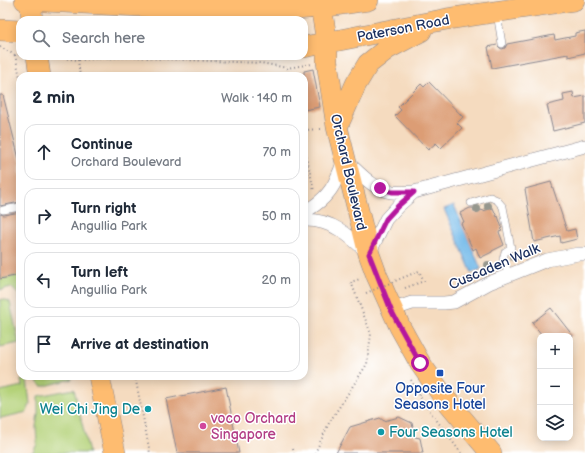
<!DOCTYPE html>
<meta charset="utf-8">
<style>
body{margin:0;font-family:"Balsamiq Sans",sans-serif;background:#f6f6f7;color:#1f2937}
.controls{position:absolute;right:12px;bottom:12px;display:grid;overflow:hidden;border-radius:8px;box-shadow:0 2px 10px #0003}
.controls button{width:36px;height:36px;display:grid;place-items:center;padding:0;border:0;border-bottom:1px solid #e0e1e3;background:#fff;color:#1f2937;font:20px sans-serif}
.stop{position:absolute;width:12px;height:12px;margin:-9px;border:3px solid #b5179e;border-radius:50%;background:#fff}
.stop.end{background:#b5179e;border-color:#fff;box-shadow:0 1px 4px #0008}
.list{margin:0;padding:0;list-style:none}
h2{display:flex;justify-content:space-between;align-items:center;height:52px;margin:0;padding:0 16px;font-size:17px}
h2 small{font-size:13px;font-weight:400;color:#747a83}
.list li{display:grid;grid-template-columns:26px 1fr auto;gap:12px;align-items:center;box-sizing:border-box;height:56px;margin:0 8px 8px;padding:0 8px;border:1px solid #e0e1e3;border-radius:12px}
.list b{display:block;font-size:15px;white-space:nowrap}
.list p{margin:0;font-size:13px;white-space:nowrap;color:#747a83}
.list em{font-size:13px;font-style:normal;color:#747a83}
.icon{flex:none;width:22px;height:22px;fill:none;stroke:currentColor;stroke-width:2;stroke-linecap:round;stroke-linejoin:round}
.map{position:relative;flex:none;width:585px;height:453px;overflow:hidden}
.search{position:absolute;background:#fff;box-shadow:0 2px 10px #0003;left:16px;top:16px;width:292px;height:44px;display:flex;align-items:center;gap:10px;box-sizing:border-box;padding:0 14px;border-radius:12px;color:#747a83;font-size:15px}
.panel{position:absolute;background:#fff;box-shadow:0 2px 10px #0003;left:16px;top:72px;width:292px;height:308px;border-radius:12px}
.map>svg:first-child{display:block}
.green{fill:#b3d177;stroke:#67806a}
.water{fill:#72b9e9;stroke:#4674a4}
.building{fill:#dc9d74}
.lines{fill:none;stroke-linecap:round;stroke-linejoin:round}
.lane-casing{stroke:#88858e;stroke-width:8}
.street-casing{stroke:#88858e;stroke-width:14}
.primary-casing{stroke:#88858e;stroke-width:22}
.path{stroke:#88858e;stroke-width:2;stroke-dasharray:1 3;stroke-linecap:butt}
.lane{stroke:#fff;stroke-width:7}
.street{stroke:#fff;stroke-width:13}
.primary{stroke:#febc70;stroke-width:21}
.path-bridge{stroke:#88858e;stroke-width:2;stroke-dasharray:1 3;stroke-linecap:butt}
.tree{fill:#96978e}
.route{stroke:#b5179e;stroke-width:5}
.transit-dot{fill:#1a4fb4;stroke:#fff;stroke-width:1.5}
.culture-dot{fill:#0f9aa8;stroke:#fff;stroke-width:1.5}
.hotel-dot{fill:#d1479c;stroke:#fff;stroke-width:1.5}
.labels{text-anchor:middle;stroke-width:3;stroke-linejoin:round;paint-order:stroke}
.street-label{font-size:14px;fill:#1b2f5e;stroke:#fff}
.transit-label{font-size:14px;fill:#164399;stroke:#fff}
.culture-label{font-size:14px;fill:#0d838f;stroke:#fff;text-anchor:end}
.hotel-label{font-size:14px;fill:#b23c85;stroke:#fff;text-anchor:start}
</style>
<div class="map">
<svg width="585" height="453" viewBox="0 0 585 453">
<rect width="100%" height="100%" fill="#fff"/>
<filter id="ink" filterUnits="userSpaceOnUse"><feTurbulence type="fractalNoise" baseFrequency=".025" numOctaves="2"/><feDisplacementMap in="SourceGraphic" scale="8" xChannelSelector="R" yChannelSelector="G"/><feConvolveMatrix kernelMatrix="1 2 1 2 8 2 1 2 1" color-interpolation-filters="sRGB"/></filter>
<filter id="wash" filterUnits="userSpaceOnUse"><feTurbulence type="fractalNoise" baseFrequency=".012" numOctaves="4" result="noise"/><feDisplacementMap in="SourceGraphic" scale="16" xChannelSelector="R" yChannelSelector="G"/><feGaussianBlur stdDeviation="0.9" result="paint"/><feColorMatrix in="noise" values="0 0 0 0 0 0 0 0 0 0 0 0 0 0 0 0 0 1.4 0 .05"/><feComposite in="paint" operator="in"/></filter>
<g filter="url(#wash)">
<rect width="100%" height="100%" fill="#f5dbbf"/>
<path class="green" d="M20,275V300L19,295L11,287L0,290V279Z
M4,299L10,302L19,343L0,347V300Z
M36,376H71L72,379L45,386H41L38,383Z
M27,379L30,404L27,412L1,418L0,419V391L22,386L21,380Z
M74,389L89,453H30L33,452L37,444L36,427L38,413V396Z"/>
<path class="water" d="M454,205L481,269L472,273L444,209Z"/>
<g id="blocks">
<path class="building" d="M585,31V53L568,57V54L492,68L488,47L497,45L500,48L502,49L505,48L507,44L554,35L555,40L575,36V33Z
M313,69L320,107L304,110V71Z
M429,82L463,117L457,123L462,128L441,148L436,143L428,150L395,116L401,110L398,107L421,84L424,87Z
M573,92L574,98L585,96V123L553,131L547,105L564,101L563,94Z
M0,95H3L20,163V202L0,206Z
M551,182L567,231L575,229L577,239L561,243L560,236L534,242L525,189Z
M470,208H473L475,213L482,210L483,211L493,208L497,217L498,216L502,228L500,229L502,231L499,232L504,245L492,251V252L480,258L476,248L473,250L461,223L464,222L460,213Z
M20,212V275L0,279V214L4,215Z
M551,308L573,336H543L532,323Z
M226,387L239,453H177L166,399Z
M399,417L412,423L415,437L420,438L423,453H336L350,427L380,418L384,421Z"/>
</g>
</g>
<g filter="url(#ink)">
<use href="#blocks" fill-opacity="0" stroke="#88858e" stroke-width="1"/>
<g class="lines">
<g class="lane-casing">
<path id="lane" d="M497,13L502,44
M471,203L490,197L497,200L503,207L511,248L505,252L503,259L509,275
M3,210L20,207"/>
</g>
<g class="street-casing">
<path id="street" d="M304,212C317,205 330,194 336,180C339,174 342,166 344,159C358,171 373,190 392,192C399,193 407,192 414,192L585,146
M304,220C332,219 350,236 369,254L386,219L398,206L414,192
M391,310L412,303H444L454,302L489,283L547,260L578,254H585"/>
</g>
<g class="primary-casing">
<path id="primary" d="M25,0L179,8L214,7L295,9L321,7L368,0
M30,0L32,20
M320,0L327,43V62L337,127L369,254L377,276L400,327L420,363L443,396L491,453
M0,30L20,31
M304,47L447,19L574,0
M37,56L40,76
M337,127L356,84L368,64L387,49L421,31
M99,376L115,453"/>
</g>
<path class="path" d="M0,47L15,55L20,54
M15,55L20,77
M63,58L78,60L135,57L163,59L261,63L287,68L312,64
M78,60L80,76
M287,68L289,76
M304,130L321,129
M304,145L314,191
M405,288L424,281L419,271
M135,376L150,453
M411,380L423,402L461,453
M293,449L294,453
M315,453L329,423L367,364L371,334L351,282L360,279"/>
<use href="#lane" class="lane"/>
<use href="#street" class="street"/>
<use href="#primary" class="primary"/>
<path class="path-bridge" d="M366,293L419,271"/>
</g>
<g class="tree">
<circle cx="488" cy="206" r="4"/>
<circle cx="477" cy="209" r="4"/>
<circle cx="514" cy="257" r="4"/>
<circle cx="488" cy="265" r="4"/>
</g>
</g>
<g class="lines" filter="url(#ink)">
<path class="route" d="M380,188L392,192H414L398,206L386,219L369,254L391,310L400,327L420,363"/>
</g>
<rect class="transit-dot" x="436" y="369" width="8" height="8" rx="2"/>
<g class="culture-dot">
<circle cx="148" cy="409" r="4"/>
<circle cx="381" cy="432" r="4"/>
</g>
<circle class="hotel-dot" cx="203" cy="426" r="4"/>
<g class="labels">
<g class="street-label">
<text transform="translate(403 28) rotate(-11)" y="5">Paterson Road</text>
<text transform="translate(349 172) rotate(77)" y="5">Orchard Boulevard</text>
<text transform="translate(494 266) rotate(-23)" y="5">Cuscaden Walk</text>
</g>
<g class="transit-label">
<text x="440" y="393">Opposite Four<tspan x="440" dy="16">Seasons Hotel</tspan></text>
</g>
<g class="culture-label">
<text x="140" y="414">Wei Chi Jing De</text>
<text x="389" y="437" text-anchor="start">Four Seasons Hotel</text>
</g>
<g class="hotel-label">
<text x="211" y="423">voco Orchard<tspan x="211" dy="16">Singapore</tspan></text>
</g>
</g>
</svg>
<div class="controls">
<button>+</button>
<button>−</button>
<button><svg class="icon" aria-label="layers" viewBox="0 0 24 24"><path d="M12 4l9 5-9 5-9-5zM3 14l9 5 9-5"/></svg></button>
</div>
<div class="stop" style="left:420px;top:363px"></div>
<div class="stop end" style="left:380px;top:188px"></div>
<div class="search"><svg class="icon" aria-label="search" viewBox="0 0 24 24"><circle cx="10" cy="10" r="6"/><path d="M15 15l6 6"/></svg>Search here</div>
<section class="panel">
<h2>2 min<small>Walk · 140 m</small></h2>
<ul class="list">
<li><svg class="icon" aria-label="ahead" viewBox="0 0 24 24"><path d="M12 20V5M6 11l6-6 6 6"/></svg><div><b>Continue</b><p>Orchard Boulevard</p></div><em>70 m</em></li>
<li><svg class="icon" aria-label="right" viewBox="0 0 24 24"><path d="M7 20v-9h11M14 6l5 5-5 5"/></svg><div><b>Turn right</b><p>Angullia Park</p></div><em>50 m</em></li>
<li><svg class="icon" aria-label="left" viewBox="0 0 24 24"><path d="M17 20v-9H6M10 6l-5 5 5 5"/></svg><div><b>Turn left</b><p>Angullia Park</p></div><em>20 m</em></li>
<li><svg class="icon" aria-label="arrive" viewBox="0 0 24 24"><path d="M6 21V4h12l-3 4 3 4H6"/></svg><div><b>Arrive at destination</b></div></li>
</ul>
</section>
</div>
